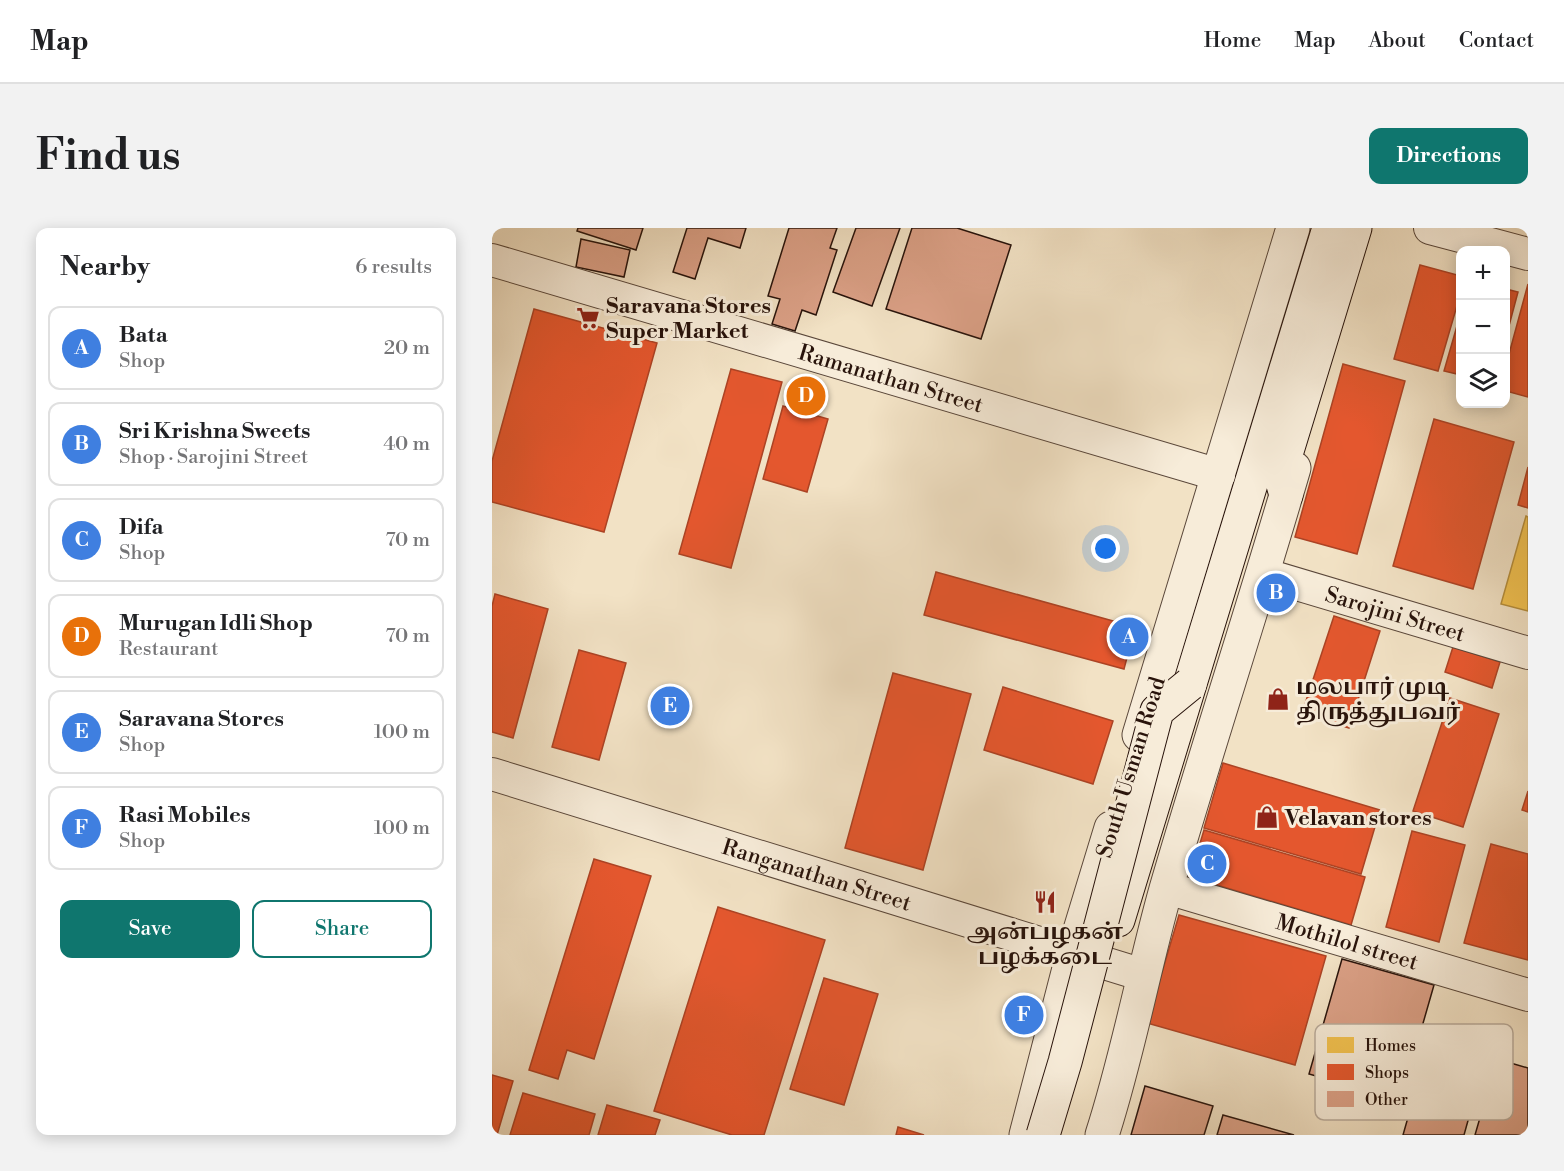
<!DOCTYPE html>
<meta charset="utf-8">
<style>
body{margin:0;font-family:"Libre Bodoni","Noto Serif Tamil",serif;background:#f2f2f2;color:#202124}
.controls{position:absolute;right:18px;top:18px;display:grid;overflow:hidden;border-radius:12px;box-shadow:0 3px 15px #0003}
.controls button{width:54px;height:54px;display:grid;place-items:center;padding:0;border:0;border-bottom:2px solid #e0e0e0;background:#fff;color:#202124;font:30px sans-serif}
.you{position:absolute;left:614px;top:321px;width:21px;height:21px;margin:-15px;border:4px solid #fff;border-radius:50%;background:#1a73e8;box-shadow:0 0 0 9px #1a73e833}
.badge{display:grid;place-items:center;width:39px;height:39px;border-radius:50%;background:#0f766e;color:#fff;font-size:20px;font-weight:700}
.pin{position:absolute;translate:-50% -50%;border:3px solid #fff;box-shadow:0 2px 6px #0006}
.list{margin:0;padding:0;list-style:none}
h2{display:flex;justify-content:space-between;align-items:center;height:78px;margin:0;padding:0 24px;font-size:26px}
h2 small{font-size:20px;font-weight:400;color:#757577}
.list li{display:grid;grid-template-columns:39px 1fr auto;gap:18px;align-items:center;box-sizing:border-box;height:84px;margin:0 12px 12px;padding:0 12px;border:2px solid #e0e0e0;border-radius:12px}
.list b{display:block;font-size:22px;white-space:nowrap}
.list p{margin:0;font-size:20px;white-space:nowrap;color:#757577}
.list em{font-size:20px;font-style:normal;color:#757577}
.actions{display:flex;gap:12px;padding:18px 24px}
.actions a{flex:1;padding:14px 0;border:2px solid #0f766e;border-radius:12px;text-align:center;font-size:21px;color:#0f766e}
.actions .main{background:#0f766e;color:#fff}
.icon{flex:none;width:33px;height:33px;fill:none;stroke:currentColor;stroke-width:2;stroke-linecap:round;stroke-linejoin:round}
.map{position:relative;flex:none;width:1036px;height:907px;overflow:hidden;border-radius:12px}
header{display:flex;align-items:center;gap:36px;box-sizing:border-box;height:84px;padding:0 30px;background:#fff;border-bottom:2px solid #e0e0e0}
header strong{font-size:28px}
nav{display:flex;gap:33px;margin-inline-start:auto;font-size:21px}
.intro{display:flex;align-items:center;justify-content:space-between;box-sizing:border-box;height:144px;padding:0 36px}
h1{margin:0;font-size:42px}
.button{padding:15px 27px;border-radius:12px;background:#0f766e;color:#fff;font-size:21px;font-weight:700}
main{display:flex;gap:36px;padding:0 36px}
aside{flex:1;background:#fff;border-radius:12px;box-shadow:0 3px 15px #0003}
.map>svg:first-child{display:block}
.homes{fill:#f2c14e;stroke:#b58d3a;stroke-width:1.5}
.shops{fill:#e4572e;stroke:#ac4324;stroke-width:1.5}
.building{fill:#dba086;stroke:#28130b;stroke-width:1.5}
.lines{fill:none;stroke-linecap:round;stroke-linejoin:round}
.minor-casing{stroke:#5a473a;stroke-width:34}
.tertiary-casing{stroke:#5a473a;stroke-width:35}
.secondary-casing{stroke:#28130b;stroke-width:35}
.minor{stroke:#f7ecd9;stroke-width:32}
.tertiary{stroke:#f7ecd9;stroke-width:33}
.secondary{stroke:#f7ecd9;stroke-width:33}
.secondary-bridge-casing{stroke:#28130b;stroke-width:35;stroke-linecap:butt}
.secondary-bridge{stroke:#f7ecd9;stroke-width:33}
.labels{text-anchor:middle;stroke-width:6;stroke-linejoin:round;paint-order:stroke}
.poi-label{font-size:22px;font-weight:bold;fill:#28130b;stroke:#f7ecd9;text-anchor:start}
.street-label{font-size:22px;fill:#28130b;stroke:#f7ecd9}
.key{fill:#f7ecd9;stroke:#b9ab9b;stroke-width:1.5}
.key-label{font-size:16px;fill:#28130b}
</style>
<header>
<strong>Map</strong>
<nav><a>Home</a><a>Map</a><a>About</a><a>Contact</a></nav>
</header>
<div class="intro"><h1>Find us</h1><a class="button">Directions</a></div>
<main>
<aside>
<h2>Nearby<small>6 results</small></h2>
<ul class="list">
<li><span class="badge" style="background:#3f7fe0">A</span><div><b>Bata</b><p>Shop</p></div><em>20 m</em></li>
<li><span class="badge" style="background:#3f7fe0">B</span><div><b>Sri Krishna Sweets</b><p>Shop · Sarojini Street</p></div><em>40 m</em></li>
<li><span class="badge" style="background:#3f7fe0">C</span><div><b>Difa</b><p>Shop</p></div><em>70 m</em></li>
<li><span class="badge" style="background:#e8710a">D</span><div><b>Murugan Idli Shop</b><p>Restaurant</p></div><em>70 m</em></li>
<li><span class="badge" style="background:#3f7fe0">E</span><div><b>Saravana Stores</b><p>Shop</p></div><em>100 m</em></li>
<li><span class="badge" style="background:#3f7fe0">F</span><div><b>Rasi Mobiles</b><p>Shop</p></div><em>100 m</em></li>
</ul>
<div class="actions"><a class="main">Save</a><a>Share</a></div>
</aside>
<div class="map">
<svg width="1036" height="907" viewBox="0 0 1036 907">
<rect width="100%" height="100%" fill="#f2e2c5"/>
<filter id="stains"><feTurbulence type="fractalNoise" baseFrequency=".00333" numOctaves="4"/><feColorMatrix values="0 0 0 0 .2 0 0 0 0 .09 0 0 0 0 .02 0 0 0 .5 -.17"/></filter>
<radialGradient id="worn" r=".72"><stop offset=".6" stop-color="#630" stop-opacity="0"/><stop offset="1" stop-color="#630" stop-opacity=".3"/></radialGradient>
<path class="homes" d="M1034,288L1036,289V383L1009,376Z"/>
<path class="shops" d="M928,37L969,48V64L946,143L902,131Z
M1036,56V169L1014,163V137Z
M1014,61L1026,64L1014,109Z
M42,81L165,115L112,304L0,274V233Z
M969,84V147L952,143Z
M851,136L913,153L865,326L803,309Z
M239,141L290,154L239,340L187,326Z
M291,178L336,191L315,264L271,251Z
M942,191L1022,214L981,361L901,338Z
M1036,239V280L1026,277Z
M444,344L643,399L632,441L432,387Z
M3,366L56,381L21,510L0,504V378Z
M842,388L888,403L857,500L810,485Z
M961,419L1008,434L1000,460L953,444Z
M87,422L134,435L107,532L60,519Z
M401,445L479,466L431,642L353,620Z
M511,459L621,493L601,556L492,522Z
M958,470L1007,486L971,599L921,583Z
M731,535L888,582L869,646L712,600Z
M1036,563V584L1030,582Z
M712,602L873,649L859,697L698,649Z
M920,603L973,617L947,714L894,699Z
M999,616L1036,626V732L972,715Z
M102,631L159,648L102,831L75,822L66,851L37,842Z
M226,679L333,712L272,907H240L162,883Z
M687,687L834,728L803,837L655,795Z
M332,750L386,766L352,877L298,861Z
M0,847L21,853L5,907H0Z
M31,865L103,886L97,907H18Z
M115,877L168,892L163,907H106Z
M406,899L432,907H404Z"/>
<path class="building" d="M86,0H151L144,22L85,3Z
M195,0H254L248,20L216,10L203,51L181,44Z
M297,0H345L338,20L345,22L324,87L310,82L303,103L280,96L288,71L276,68Z
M364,0H408L380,78L341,64Z
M420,0H465L519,17L489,111L394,81Z
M89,11L138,22L132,49L84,39Z
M850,731L942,757L909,872L817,846Z
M938,812L994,828L972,907H911Z
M1005,831L1036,840V907H983Z
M653,858L721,878L712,907H639Z
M731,887L802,907H725Z"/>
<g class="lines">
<g class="minor-casing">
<g id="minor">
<path d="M938,0L1036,26"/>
<path id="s1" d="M0,32L727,247"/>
<path id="s2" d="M771,346L1036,425"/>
<path id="s3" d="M0,546L651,747"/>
<path id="s4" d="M675,660L1036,767"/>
</g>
</g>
<g class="tertiary-casing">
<path id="tertiary" d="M647,507L801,0
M534,907L581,725L619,600
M610,907C636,827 651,743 674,661C715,520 761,381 802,240"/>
</g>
<g class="secondary-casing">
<path id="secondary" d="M794,267L788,246L863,0
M626,692L837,0"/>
</g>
<use href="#minor" class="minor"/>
<use href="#tertiary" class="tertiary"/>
<use href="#secondary" class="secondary"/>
<g class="secondary-bridge-casing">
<path id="secondary-bridge" d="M551,907L573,834L665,483L698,456"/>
</g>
<use href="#secondary-bridge" class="secondary-bridge"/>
</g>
<defs>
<g id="supermarket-bare" transform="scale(1.8)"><path d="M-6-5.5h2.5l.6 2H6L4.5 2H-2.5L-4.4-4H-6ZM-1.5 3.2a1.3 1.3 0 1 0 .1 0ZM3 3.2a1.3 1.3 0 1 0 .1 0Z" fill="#8f2418" stroke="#f7ecd9" stroke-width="2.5" paint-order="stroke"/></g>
<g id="shop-bare" transform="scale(1.8)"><path d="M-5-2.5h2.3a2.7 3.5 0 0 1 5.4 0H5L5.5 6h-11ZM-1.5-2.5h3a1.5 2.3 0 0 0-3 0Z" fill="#8f2418" stroke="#f7ecd9" stroke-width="2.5" paint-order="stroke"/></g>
<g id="restaurant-bare" transform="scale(1.8)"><path d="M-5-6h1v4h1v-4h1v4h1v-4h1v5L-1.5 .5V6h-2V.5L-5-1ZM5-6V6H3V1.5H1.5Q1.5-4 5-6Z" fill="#8f2418" stroke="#f7ecd9" stroke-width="2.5" paint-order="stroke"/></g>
</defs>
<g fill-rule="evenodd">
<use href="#supermarket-bare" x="96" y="90"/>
<use href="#shop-bare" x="786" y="471"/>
<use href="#shop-bare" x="775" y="589"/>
<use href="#restaurant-bare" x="553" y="674"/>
</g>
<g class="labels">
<g class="poi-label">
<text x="114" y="85">Saravana Stores<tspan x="114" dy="25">Super Market</tspan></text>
<text x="804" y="466">மலபார் முடி<tspan x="804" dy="25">திருத்துபவர்</tspan></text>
<text x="793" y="597">Velavan stores</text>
<text x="553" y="711" text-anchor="middle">அன்பழகன்<tspan x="553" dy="25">பழக்கடை</tspan></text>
</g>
<g class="street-label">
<text dy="8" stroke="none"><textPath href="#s1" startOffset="416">Ramanathan Street</textPath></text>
<text dy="8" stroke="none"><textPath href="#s2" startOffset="138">Sarojini Street</textPath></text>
<text transform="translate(638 539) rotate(-73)" y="8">South Usman Road</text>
<text dy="8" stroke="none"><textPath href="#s3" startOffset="340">Ranganathan Street</textPath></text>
<text dy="8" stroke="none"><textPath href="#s4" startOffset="188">Mothilol street</textPath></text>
</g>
</g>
<rect x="823" y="796" width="198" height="96" rx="9" class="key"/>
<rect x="835" y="809" width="27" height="16" fill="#f2c14e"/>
<rect x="835" y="836" width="27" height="16" fill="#e4572e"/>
<rect x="835" y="863" width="27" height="16" fill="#dba086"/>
<g class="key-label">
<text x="873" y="823">Homes</text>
<text x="873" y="850">Shops</text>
<text x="873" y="877">Other</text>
</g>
<rect width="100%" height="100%" filter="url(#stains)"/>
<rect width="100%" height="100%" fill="url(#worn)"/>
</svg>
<div class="controls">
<button>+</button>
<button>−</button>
<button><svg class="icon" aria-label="layers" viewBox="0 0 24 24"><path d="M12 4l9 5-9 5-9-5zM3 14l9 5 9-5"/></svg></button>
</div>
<div class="you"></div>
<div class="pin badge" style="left:637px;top:409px;background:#3f7fe0">A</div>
<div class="pin badge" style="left:784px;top:365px;background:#3f7fe0">B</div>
<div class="pin badge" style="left:715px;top:636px;background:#3f7fe0">C</div>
<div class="pin badge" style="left:314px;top:168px;background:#e8710a">D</div>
<div class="pin badge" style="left:178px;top:478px;background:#3f7fe0">E</div>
<div class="pin badge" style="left:532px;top:787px;background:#3f7fe0">F</div>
</div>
</main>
